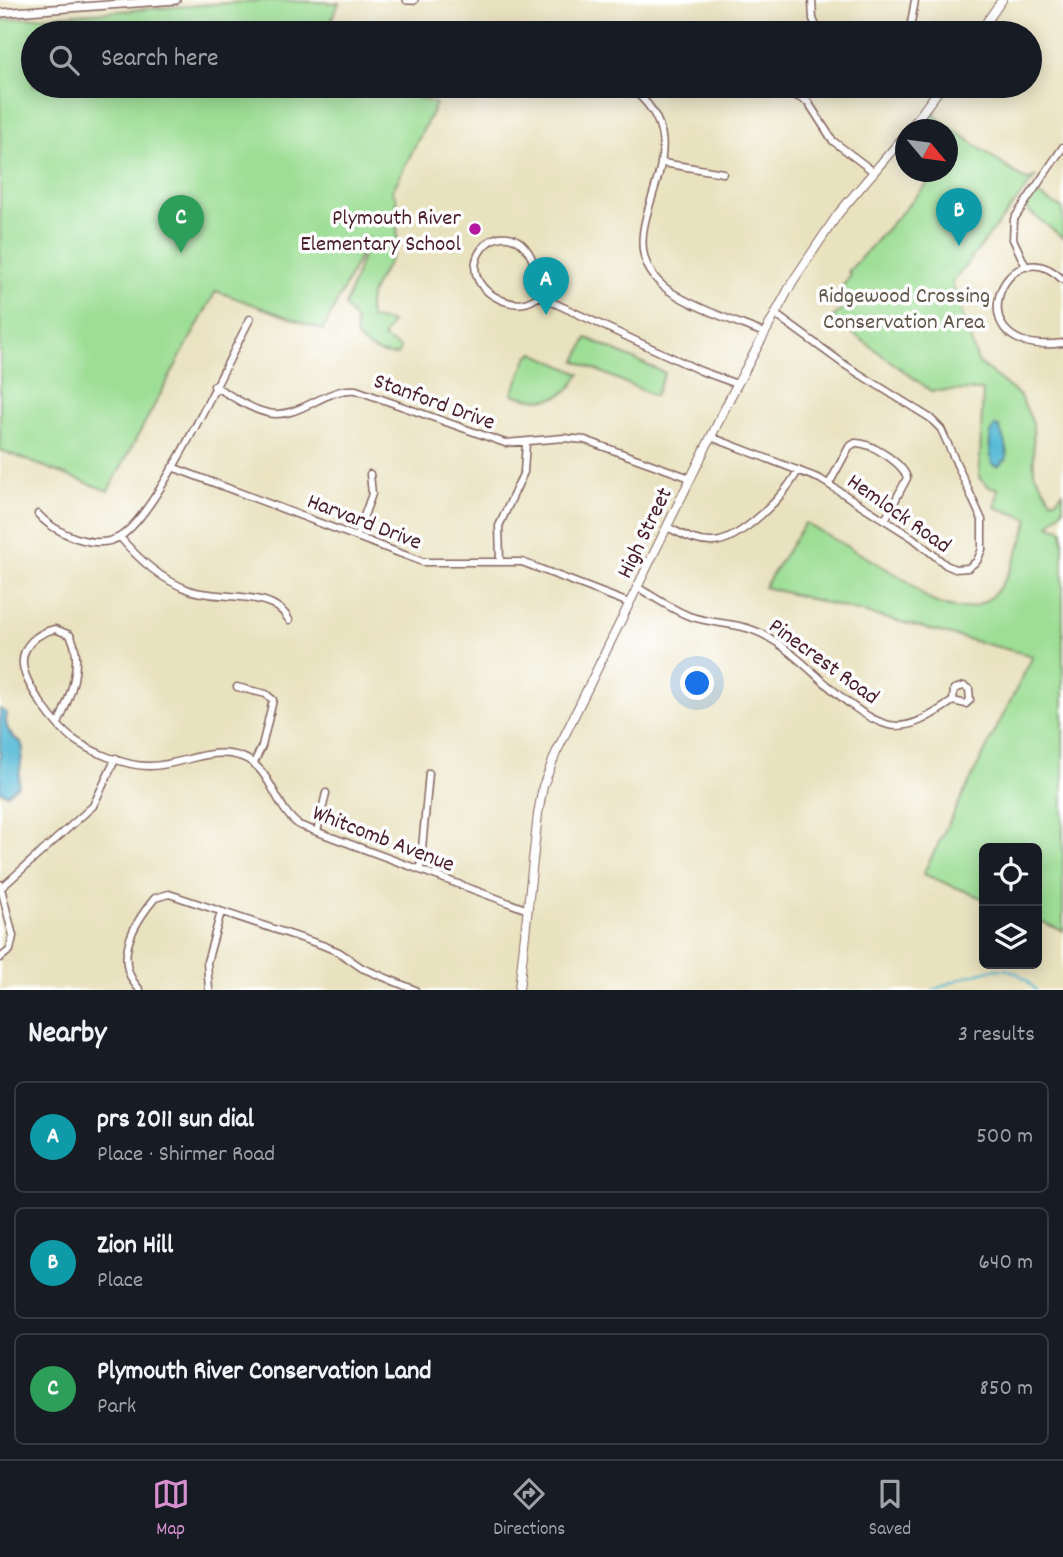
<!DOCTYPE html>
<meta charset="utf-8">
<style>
body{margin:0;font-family:Dekko,sans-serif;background:#242831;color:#f1f3f6}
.controls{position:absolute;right:21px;bottom:21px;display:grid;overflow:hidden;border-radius:10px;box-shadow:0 4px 18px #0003}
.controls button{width:63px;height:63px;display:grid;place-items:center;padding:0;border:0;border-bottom:2px solid #363941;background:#171b24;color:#f1f3f6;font:35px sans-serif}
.compass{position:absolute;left:895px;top:119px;width:63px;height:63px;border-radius:50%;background:#171b24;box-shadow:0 4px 18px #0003;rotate:119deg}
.you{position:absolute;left:698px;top:684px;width:24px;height:24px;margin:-18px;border:5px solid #fff;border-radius:50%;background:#1a73e8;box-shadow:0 0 0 10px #1a73e833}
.badge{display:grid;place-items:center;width:46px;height:46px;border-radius:50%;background:#d690ce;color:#fff;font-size:23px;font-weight:700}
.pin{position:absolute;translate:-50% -58px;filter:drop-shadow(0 2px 4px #0008)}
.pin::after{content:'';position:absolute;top:37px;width:24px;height:21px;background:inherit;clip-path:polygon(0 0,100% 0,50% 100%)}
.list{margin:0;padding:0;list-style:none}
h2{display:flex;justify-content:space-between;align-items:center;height:91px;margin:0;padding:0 28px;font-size:30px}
h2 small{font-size:23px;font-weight:400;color:#9ea1a6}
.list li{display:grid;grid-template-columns:46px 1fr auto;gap:21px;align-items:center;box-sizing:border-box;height:112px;margin:0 14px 14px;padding:0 14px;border:2px solid #363941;border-radius:10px}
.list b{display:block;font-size:26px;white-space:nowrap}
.list p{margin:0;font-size:23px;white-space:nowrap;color:#9ea1a6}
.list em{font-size:23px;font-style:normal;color:#9ea1a6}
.icon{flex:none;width:38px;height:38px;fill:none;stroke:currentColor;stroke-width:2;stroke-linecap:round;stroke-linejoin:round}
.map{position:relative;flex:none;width:1063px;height:990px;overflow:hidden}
.search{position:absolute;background:#171b24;box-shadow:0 4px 18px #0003;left:21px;right:21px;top:21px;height:77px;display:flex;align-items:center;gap:18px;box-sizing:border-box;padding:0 24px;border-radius:38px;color:#9ea1a6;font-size:26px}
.sheet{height:469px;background:#171b24}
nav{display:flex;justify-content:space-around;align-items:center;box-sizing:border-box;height:98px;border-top:2px solid #363941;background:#171b24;font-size:19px;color:#9ea1a6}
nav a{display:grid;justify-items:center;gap:4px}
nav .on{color:#d690ce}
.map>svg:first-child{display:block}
.green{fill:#9dde95;stroke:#747e60;stroke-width:2}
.water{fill:#56bad5;stroke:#506c80;stroke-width:2}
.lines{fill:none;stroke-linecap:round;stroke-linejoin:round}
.stream{stroke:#56bad5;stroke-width:2}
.minor-casing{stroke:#82635f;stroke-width:9}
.tertiary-casing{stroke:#82635f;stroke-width:10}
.secondary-casing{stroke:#82635f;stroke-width:10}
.minor{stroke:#fff;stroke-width:6}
.tertiary{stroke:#fff;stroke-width:7}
.secondary{stroke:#fff;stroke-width:8}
.poi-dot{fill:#b5179e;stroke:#fff;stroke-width:2.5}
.labels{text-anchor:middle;stroke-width:7;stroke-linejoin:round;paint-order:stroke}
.poi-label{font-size:23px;fill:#4a1f2b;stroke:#fff;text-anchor:end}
.park-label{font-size:23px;fill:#63584b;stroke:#fff}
.street-label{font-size:23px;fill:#4a1f2b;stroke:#fff}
</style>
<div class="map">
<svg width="1063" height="990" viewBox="0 0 1063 990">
<rect width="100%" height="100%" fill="#fff"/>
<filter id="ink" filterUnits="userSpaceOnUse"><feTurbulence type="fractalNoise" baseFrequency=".0143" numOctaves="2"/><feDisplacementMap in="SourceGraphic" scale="14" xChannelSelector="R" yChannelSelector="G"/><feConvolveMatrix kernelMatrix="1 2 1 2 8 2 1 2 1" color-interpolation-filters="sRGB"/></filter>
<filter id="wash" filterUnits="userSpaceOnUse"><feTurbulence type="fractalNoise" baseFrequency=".00686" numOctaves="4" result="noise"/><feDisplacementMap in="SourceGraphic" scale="28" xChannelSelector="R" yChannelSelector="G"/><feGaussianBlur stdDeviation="1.57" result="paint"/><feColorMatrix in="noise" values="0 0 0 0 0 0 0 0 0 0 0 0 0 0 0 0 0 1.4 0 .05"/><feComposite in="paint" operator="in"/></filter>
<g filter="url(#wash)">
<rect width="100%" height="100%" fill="#e9e2bf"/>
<path class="green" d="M269,0L339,3L326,33H33V86H386L436,104L392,192C399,198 396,202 396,211C396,225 400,236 395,250C387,273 361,292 371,319L392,322L383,338L400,348L399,354C388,358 363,348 357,337C354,332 357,325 355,320C353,315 347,311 345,306L369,238L323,330L216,291L108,491L0,450V20Z
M935,109L936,117L1022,178L1029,180L1036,176L952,283L978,362L1020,396L1033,423L1034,472L1051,500H1056L1063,492V509L1049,525L1063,530V931L1037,920V848H984V899L923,874L1033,656L764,587L805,523C839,542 874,561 907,581C916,587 922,596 932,601C996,631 1015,563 1029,519L995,507L998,488L989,487L979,478L983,390L931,391L832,318L851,302L838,292L851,275L848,272L938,172H948V159L958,144L948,137V130L937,129L928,124L923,126Z
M1035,193L1063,209V238L1025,208Z
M587,338L665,373L655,396L576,361Z
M534,353L580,374C563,404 541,403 512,394L528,356Z"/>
<path class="water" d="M995,426L999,427L1007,449L1006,459L998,466L992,464C990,451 987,436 995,426Z
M0,709L7,713C4,726 9,736 21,742L23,748L18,785L7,794L0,791Z"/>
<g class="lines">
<path class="stream" d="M934,990C951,982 991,965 1009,970C1020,973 1028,982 1036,990"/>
</g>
</g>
<g filter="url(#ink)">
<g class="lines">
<g class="minor-casing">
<path id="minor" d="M812,0L813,19L819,33
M910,29L915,0
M909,33L910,29L924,33
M628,86C717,151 599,227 662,285C683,304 737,322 764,333
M765,86L772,95L778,94L783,88
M782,89L808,102L833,141L874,172
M663,163L723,173
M1026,267L1013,239L1014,219L1063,147
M1063,280C1005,222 951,359 1063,343
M539,296C528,304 518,306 504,301C440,276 499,205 529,253C537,265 534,282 539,296L701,371L737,384
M214,386C231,395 249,409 268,413C299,420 325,387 356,390L505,443L564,438L585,440L690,478
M711,437L820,479L913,538L946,565L955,569L968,568L977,561L982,549V520L941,429L930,418L845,365L775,314
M172,467L423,562H522L629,603
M829,484L849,447L855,443C870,442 903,463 907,478L885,520
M38,514C54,533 97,552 121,536C160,510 225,366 250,319
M667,527C682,534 696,543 713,542C740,541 788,493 798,470
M357,535L372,494L370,474
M120,537C139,560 160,579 189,590C220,601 272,588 289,620
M500,560L499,526L524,472L526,443
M637,587C654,597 671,609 689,616C722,627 744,620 776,642C810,664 851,716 889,725C912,730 935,713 953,701L966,704L970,700L969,689L964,686L954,689L953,701
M237,687L266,694L273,700L262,746L254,763
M58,724C69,700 85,661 70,635L55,629C38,633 21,645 23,665C25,685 56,727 73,739C91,752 126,766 148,766C179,767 211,745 242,757C272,768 274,807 299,825L528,910
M317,832L326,793
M420,870L429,773
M0,889L93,806L116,758
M0,958L10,950L13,936L0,884
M140,990C112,961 133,924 155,898L169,894L322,945L339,952L362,968L415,990
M209,990L207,962L221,912"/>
</g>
<g class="tertiary-casing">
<path id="tertiary" d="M407,0H414
M0,13L176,0"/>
</g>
<g class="secondary-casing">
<path id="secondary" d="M979,33L1002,0
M909,130L942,86
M519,990L538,814L543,786L556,753L732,394L793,281L838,214L906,134"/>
</g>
<use href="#minor" class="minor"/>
<use href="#tertiary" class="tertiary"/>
<use href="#secondary" class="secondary"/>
</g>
</g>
<circle class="poi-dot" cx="475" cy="229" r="7"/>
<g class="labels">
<g class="poi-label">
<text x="461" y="224">Plymouth River<tspan x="461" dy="26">Elementary School</tspan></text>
</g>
<g class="park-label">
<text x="904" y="302">Ridgewood Crossing<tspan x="904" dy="26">Conservation Area</tspan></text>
</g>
<g class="street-label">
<text transform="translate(435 400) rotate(20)" y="8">Stanford Drive</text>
<text transform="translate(900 512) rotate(35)" y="8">Hemlock Road</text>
<text transform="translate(365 520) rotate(21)" y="8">Harvard Drive</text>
<text transform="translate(643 532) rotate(-64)" y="8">High Street</text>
<text transform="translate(825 660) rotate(36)" y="8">Pinecrest Road</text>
<text transform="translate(384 837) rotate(21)" y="8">Whitcomb Avenue</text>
</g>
</g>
</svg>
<div class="controls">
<button><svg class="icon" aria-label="locate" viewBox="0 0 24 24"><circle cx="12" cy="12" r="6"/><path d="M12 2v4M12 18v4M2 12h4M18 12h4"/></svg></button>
<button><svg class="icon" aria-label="layers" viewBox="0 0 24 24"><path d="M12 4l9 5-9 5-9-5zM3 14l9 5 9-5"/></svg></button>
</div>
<svg class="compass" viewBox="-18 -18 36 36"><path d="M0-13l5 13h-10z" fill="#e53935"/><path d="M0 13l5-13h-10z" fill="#9ea1a6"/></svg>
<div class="you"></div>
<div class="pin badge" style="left:546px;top:315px;background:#0f9aa8">A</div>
<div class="pin badge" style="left:959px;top:246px;background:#0f9aa8">B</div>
<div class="pin badge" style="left:181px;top:253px;background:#2e9e5b">C</div>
<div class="search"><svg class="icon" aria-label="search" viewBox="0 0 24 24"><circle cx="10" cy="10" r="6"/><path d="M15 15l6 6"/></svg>Search here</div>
</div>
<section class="sheet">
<h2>Nearby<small>3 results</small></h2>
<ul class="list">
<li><span class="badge" style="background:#0f9aa8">A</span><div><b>prs 2011 sun dial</b><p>Place · Shirmer Road</p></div><em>500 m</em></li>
<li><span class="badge" style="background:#0f9aa8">B</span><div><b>Zion Hill</b><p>Place</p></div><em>640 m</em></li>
<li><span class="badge" style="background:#2e9e5b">C</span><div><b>Plymouth River Conservation Land</b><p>Park</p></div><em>850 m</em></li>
</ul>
</section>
<nav>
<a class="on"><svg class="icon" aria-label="map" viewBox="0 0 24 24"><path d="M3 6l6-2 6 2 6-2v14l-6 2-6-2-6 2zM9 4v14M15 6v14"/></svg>Map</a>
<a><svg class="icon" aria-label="directions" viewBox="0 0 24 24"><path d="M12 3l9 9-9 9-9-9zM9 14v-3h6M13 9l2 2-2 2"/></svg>Directions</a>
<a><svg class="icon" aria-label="saved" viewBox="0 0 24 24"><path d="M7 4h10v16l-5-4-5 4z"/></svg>Saved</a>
</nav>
